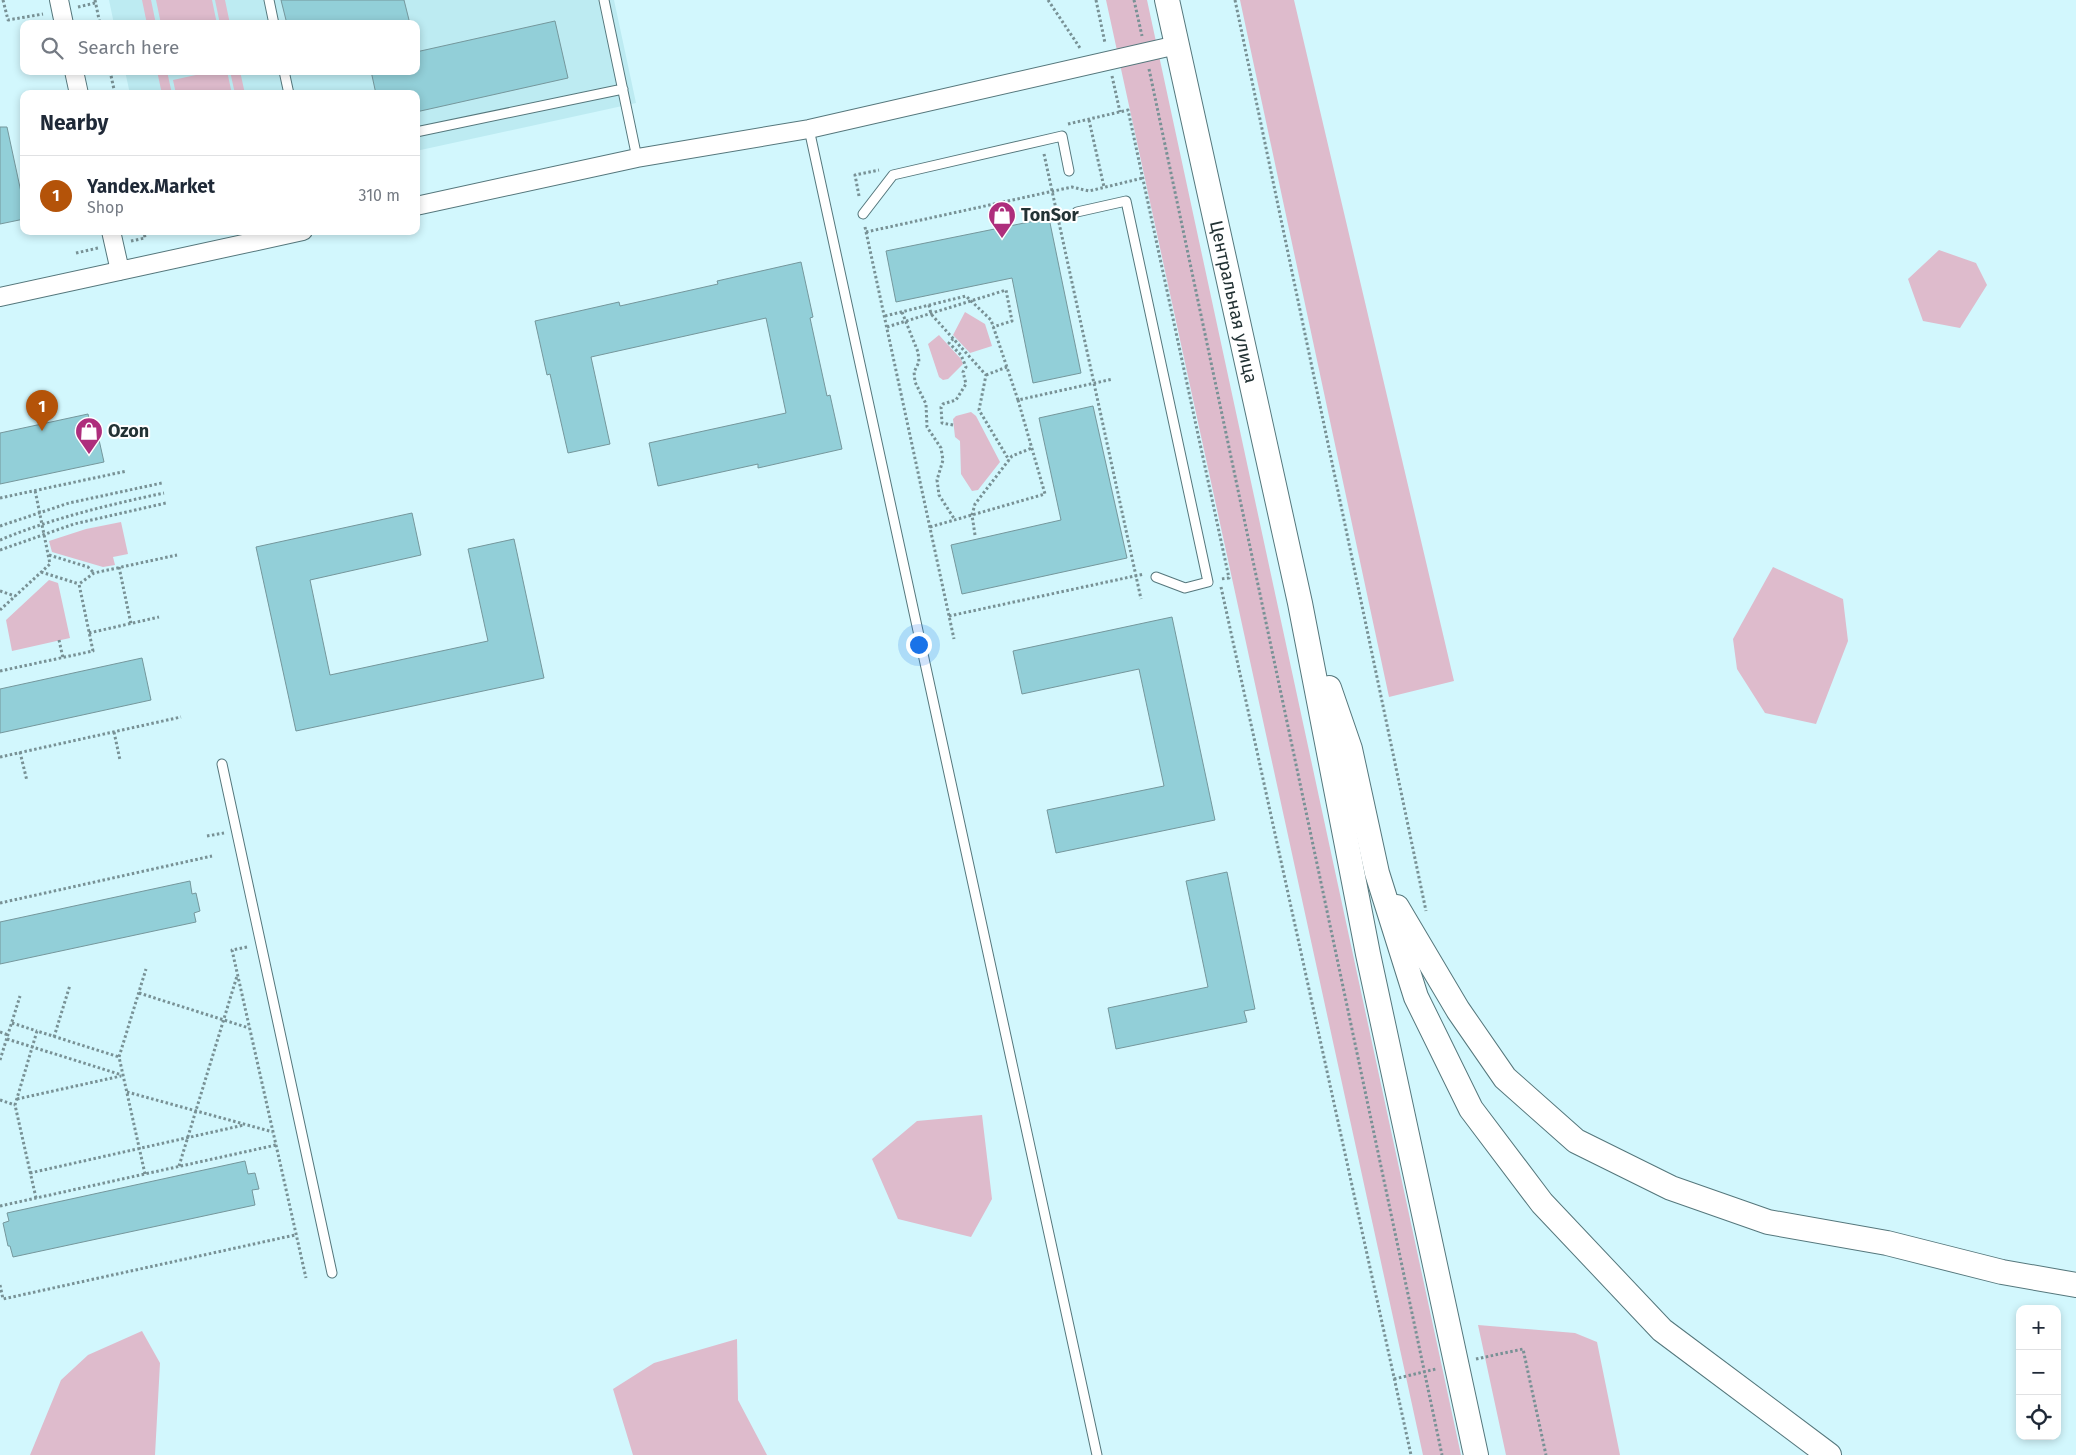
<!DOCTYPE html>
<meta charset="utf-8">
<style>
body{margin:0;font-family:"Fira Sans",sans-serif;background:#f2f2f3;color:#1f2937}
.controls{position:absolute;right:15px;bottom:15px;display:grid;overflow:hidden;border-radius:10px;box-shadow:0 2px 8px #0003}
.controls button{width:45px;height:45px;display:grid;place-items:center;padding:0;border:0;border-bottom:1px solid #e0e1e3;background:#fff;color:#1f2937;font:25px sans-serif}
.you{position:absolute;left:918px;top:644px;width:18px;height:18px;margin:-12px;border:4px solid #fff;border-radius:50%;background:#1a73e8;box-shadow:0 0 0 8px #1a73e833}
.badge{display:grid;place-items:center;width:32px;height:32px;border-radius:50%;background:#b45309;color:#fff;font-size:16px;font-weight:700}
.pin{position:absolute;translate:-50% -41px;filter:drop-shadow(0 1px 2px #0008)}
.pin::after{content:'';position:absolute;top:26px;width:18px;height:15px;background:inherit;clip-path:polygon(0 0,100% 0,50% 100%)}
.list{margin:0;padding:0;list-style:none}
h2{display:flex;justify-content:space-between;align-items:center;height:65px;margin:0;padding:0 20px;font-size:21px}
h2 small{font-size:16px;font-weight:400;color:#747a83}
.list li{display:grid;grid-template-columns:32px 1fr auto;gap:15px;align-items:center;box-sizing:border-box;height:80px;padding:0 20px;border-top:1px solid #e0e1e3}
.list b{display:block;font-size:19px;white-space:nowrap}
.list p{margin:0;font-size:16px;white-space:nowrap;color:#747a83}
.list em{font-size:16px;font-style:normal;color:#747a83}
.icon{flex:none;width:28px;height:28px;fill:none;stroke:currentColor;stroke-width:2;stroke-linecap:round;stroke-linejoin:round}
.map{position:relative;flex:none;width:2076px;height:1455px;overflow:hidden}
.search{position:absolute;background:#fff;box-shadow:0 2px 8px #0003;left:20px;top:20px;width:400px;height:55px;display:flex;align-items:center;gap:12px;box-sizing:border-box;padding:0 18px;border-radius:10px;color:#747a83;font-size:19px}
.panel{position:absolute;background:#fff;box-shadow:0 2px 8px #0003;left:20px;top:90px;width:400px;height:145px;border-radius:10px}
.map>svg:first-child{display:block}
.built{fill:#bdebf2}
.green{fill:#debbcc}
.building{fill:#92cfd8;stroke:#75979c}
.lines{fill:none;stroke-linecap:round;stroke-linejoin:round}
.lane-casing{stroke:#55777c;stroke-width:11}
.street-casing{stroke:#55777c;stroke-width:20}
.secondary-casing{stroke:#55777c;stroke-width:26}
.path{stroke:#789195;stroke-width:3;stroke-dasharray:2.5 2.5;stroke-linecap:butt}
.lane{stroke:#fff;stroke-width:9}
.street{stroke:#fff;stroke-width:18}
.secondary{stroke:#fff;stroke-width:24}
.labels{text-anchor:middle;stroke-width:4;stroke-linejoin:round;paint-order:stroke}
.poi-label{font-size:18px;font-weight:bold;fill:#233234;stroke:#fff;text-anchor:start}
.street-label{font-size:18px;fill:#233234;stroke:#fff}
</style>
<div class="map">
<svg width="2076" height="1455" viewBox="0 0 2076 1455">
<rect width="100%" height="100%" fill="#d2f7fd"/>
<path class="built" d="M109,0H614L636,103L416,151V94H130L125,71H416V24H114Z"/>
<path class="green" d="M142,0H151L156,24H147Z
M156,0H212L217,24H161Z
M215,0H225L230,24H220Z
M1106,0H1147L1461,1455H1423Z
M1240,0H1294L1454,681L1389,697Z
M157,71H167L172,94H162Z
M214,71H227L232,94H176L173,80Z
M230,71H240L245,94H235Z
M1939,250L1976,263L1987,285L1960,328L1923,321L1908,279Z
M965,312L985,324L992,346L970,353L953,335Z
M939,335L961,359L963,364L948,379L943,380L939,377L928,344Z
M971,412L976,416L1000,462L978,490L972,491L961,474L960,441L955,437L953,419L956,416Z
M121,522L128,554L113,557L115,565L103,567L52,552L49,541L86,529Z
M1773,567L1843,599L1848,641L1816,724L1765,713L1737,669L1733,639Z
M49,580L58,583L70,638L12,651L6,620Z
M982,1115L992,1199L971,1237L898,1219L872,1159L917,1121Z
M1478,1325L1575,1333L1597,1342L1620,1455H1506Z
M142,1331L160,1363L155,1455H30L61,1380L88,1355Z
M737,1339L738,1400L767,1455H633L613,1389L654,1363Z"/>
<path class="building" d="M281,0H404L410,24H287Z
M555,21L568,78L416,112V94H376L371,71H416V52Z
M0,127H7L24,206V219L0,224Z
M1049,218L1081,373L1033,383L1012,278L896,302L886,251Z
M801,262L813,317L810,318L827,396L830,395L842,449L758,468V464L658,486L649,443L786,413L766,318L591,357L610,444L568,453L550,374L547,375L535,321L619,302L620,306L718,284L717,281Z
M1093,406L1127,558L962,594L951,545L1061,520L1039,418Z
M88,414L92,432L97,431L104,462L0,484V433Z
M412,513L421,555L310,580L330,675L488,641L468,549L514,539L544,678L296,731L256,547Z
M1172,617L1215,820L1056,853L1047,810L1164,786L1139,669L1022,694L1013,651Z
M142,658L151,700L0,733V689Z
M1227,872L1255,1009L1244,1011L1247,1022L1116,1049L1108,1008L1208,987L1186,881Z
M190,881L192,894L196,893L200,911L194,913L196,922L0,964V922Z
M245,1161L248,1174L255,1173L259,1189L252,1190L255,1205L13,1257L10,1246H8L3,1223L9,1221L7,1213Z"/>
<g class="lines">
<g class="lane-casing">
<path id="lane" d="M269,0L274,24
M604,0L637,158
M284,71L289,94
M809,129L1097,1455
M416,132L623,89
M1077,212L1126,201L1208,582L1185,588L1156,577
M863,214L893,175L1062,136L1069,171
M222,764L332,1273"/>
</g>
<g class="street-casing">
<path id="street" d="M59,0L64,24
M74,71L79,94
M416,206L637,158L809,129L1177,45
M111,231L120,271
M0,297L303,231"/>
</g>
<g class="secondary-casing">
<g id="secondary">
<path id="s1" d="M1167,0L1300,603L1368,954L1476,1455"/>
<path d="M1329,688L1350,749L1377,873L1416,997L1471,1109L1542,1203L1662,1330L1829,1455"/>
<path d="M1397,907L1458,1010L1505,1078L1576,1141L1671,1188L1768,1222L1887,1243L2002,1272L2076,1285"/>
</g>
</g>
<path class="path" d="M3,0L8,20L43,14
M95,0L100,24
M1048,0L1080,48
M1096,0L1105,43
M1134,0L1142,36
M1235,0L1426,911
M78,7L95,3
M1149,69L1442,1455
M110,71L115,94
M1112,76L1120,112
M1089,120L1104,187
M1068,124L1128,110L1229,578L1221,579
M1044,154L1141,599
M859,196L855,175L879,170
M865,227L954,639
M866,232L1072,187L1089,191L1143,178
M131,241L145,238L144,231
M76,253L98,248
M929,305L931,314L986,375L979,410L1009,460
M902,312L918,352L919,362L914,372L915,382L926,404L927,427L941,448L943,460L937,480L939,495L955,520
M885,316L966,296L991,320L1018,400L1113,379
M887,327L1006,290L1012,321L993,327
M986,375L1007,367
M953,425L942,423L941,407L943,404L956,400L966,384L963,372L966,367L961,355L949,343L953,339
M0,498L127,471
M0,526L69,503L162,483
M930,527L1045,494L1018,400
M975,535L972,515L975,504L1012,456L1032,448
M0,540C53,518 108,505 164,493
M0,550L74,524L166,503
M49,555L88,567L94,573
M119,567L131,624
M41,572L79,584
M1221,587L1411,1455
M0,591L15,596
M0,610L50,564L35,490
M949,616L1144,574
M89,633L159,617
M59,640L63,658
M0,671L93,651L79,584L94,573L177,555
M114,732L120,760
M20,752L27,781
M0,757L181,717
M207,836L224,833
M0,903L212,856
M247,947L232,950L306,1278
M139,993L249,1028
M12,1023L37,1031
M0,1032L8,1035
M54,1037L70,985
M7,1039L122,1075
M0,1060L20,996
M127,1092L273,1132
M17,1099L121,1076
M0,1100L15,1105
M179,1166L237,976
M30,1173L244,1125
M145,1174L119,1057L146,969
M36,1198L15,1105L37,1031L119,1057
M0,1206L276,1145
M0,1285L3,1299L295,1235
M1476,1359L1523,1349L1546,1455
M1394,1379L1436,1369"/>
<use href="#lane" class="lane"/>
<use href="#street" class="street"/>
<use href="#secondary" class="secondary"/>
</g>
<defs>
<g id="shop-pin" transform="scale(1.4375)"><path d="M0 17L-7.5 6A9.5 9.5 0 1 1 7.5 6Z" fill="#ae2e7c" stroke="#fff"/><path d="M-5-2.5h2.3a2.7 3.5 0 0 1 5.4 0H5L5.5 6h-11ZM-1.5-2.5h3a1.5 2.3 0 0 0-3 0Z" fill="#fff"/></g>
</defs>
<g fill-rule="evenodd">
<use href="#shop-pin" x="1002" y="215"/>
<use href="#shop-pin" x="89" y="431"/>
</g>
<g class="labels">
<g class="poi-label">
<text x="1021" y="221">TonSor</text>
<text x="108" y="437">Ozon</text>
</g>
<g class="street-label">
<text dy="6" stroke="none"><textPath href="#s1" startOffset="309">Центральная улица</textPath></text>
</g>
</g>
</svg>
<div class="controls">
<button>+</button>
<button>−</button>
<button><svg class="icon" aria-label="locate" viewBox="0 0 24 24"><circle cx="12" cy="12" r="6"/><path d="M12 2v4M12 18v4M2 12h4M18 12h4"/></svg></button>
</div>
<div class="you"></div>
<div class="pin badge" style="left:42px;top:431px">1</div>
<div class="search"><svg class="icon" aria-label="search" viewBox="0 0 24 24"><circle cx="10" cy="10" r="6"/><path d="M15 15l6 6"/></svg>Search here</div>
<section class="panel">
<h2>Nearby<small></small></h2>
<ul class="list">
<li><span class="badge">1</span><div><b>Yandex.Market</b><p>Shop</p></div><em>310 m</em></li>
</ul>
</section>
</div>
